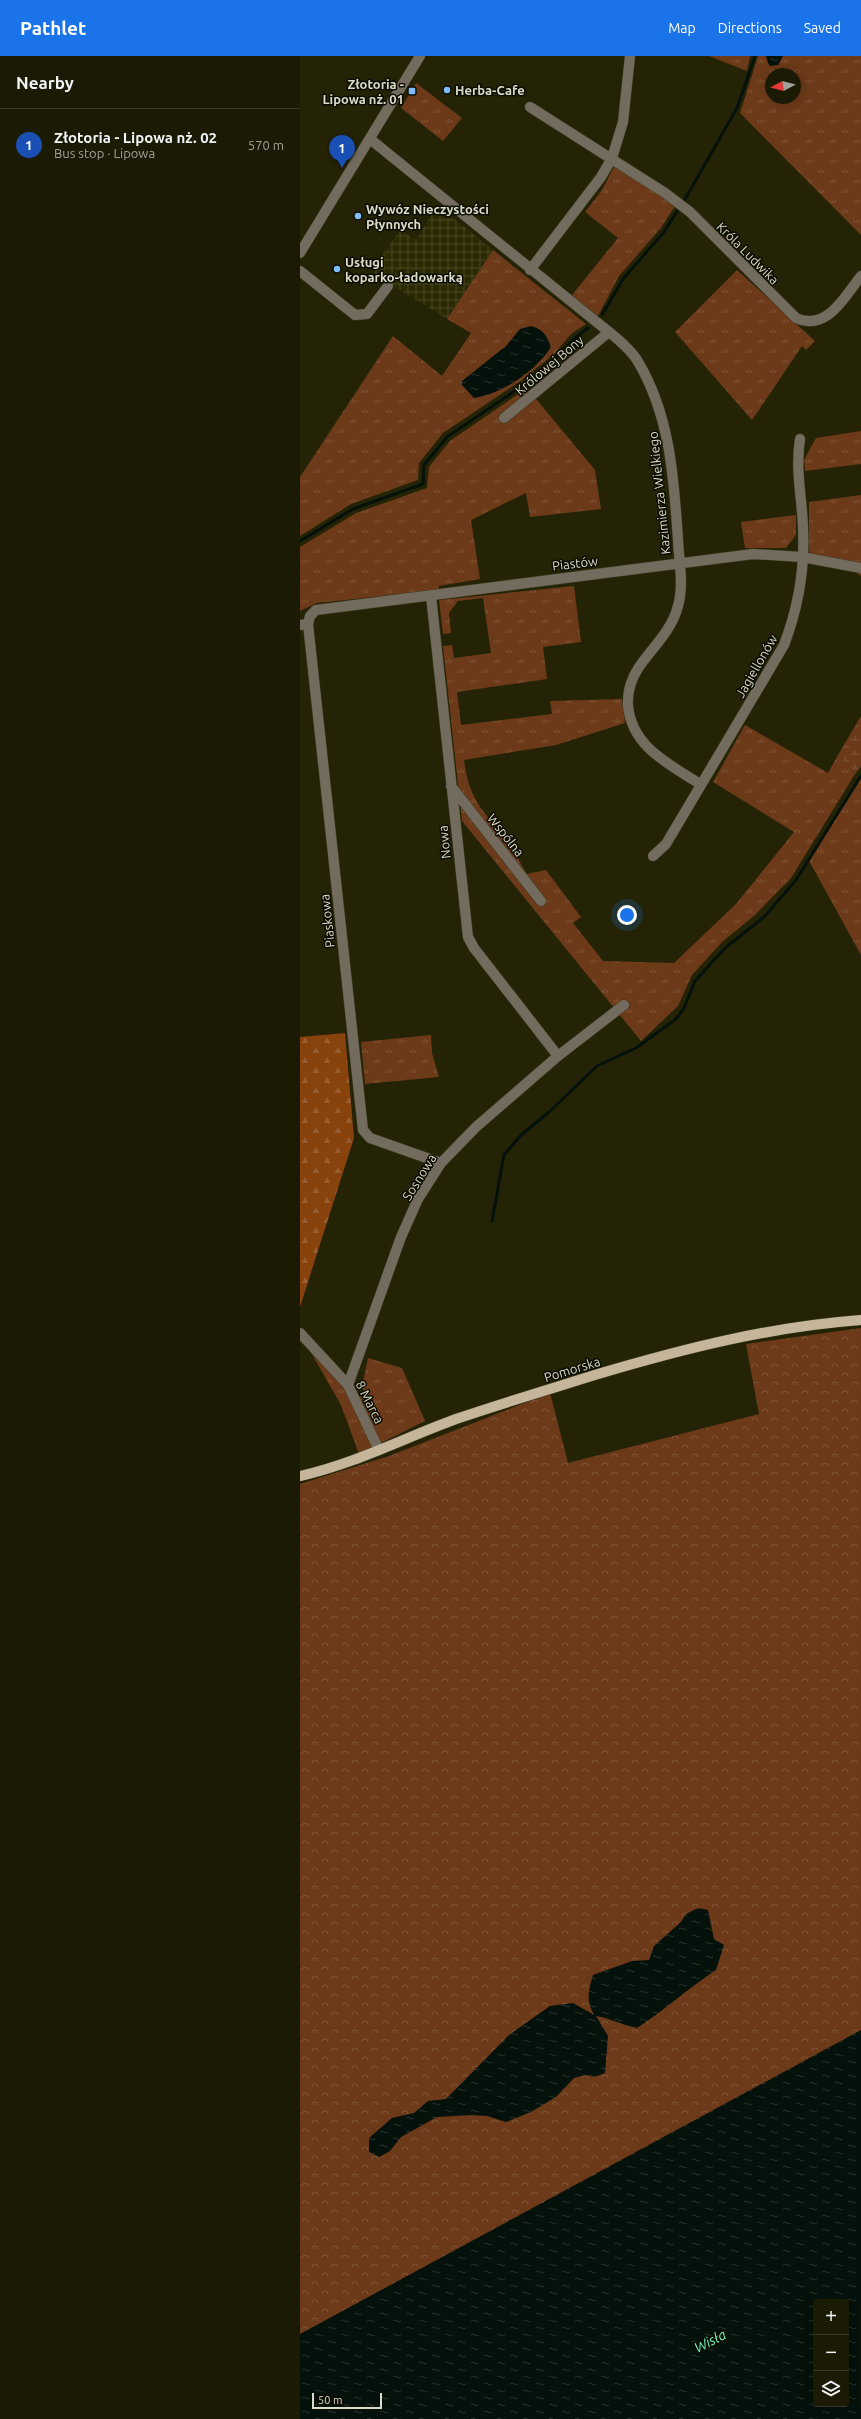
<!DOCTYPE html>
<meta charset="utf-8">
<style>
body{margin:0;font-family:Ubuntu,sans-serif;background:#282713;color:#f1f3f6}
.controls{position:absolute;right:12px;bottom:12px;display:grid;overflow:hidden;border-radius:4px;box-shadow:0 2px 10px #0003}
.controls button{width:36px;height:36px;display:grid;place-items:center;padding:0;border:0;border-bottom:1px solid #393826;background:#1b1a04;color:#f1f3f6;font:20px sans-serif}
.compass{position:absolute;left:465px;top:12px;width:36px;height:36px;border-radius:50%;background:#1b1a04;box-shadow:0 2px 10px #0003;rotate:263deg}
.scale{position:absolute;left:12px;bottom:10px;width:70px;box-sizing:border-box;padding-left:4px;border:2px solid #dadbc9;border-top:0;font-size:11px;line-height:14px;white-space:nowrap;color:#dadbc9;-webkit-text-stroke:3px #0c0c02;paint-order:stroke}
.you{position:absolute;left:327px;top:859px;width:14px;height:14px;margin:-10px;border:3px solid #fff;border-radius:50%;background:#1a73e8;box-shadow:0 0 0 6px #1a73e833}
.badge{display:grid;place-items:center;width:26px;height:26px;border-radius:50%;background:#1a73e8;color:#fff;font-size:13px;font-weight:700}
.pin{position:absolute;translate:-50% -33px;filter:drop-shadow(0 1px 2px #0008)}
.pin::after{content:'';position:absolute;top:21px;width:14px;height:12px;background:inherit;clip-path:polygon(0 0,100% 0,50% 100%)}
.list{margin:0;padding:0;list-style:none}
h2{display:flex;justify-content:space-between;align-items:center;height:52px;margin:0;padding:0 16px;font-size:17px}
h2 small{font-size:13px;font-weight:400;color:#a0a19a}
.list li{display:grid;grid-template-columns:26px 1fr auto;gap:12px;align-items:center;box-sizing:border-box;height:72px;padding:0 16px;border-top:1px solid #393826}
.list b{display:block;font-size:15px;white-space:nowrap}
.list p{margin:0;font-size:13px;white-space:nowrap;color:#a0a19a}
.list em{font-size:13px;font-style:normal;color:#a0a19a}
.icon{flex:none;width:22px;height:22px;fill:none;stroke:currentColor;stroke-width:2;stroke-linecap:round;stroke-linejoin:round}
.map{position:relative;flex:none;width:561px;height:2363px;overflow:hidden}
header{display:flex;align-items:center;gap:24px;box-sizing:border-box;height:56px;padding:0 20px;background:#1a73e8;color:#fff}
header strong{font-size:19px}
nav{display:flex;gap:22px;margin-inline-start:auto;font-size:14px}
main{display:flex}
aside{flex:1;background:#1b1a04}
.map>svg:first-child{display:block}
.industrial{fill:url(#industrial-grid)}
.grass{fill:url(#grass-tufts);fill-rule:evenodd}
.forest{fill:url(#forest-firs)}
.wetland{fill:url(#wetland-marsh)}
.park{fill:url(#park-crowns)}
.water{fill:url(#water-ripples);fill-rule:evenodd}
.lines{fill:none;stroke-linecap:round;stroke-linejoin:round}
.stream{stroke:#05110b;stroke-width:3}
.minor-casing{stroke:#414024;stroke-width:11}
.major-casing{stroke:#414024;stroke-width:11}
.minor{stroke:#726b5e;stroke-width:10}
.major{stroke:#c5b59b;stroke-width:10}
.poi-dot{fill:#7ebdf9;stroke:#0c0c02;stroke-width:1.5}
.labels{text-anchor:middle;stroke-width:3;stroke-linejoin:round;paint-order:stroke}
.poi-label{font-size:13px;font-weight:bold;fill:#dadbc9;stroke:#0c0c02;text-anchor:start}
.street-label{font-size:13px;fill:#dadbc9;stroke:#0c0c02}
.water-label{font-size:14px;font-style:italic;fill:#70f7bf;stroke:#0c0c02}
</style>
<header>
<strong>Pathlet</strong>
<nav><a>Map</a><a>Directions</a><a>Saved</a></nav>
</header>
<main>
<aside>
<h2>Nearby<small></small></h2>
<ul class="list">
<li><span class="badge" style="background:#1a4fb4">1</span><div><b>Złotoria - Lipowa nż. 02</b><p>Bus stop · Lipowa</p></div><em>570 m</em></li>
</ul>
</aside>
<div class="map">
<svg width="561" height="2363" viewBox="0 0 561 2363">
<defs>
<pattern id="industrial-grid" width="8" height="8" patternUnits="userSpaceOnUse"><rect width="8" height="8" fill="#2b2a02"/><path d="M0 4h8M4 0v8" fill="none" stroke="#494826"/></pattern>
<pattern id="grass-tufts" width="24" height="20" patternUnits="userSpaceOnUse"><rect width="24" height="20" fill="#6c3a18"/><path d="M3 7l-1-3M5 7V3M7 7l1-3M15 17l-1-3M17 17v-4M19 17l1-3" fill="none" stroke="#805638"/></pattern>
<pattern id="forest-firs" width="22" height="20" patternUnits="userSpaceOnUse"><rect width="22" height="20" fill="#88420c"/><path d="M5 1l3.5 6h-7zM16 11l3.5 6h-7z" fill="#985d2e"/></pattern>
<pattern id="wetland-marsh" width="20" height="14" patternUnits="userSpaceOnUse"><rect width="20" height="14" fill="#6c3a18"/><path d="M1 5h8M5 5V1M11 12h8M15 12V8" fill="none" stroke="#805638"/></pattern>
<pattern id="park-crowns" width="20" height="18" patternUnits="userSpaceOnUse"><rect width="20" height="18" fill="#6c3a18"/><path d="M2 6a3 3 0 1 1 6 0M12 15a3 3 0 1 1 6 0" fill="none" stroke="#805638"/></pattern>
<pattern id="water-ripples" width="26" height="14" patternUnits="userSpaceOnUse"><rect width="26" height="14" fill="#05110b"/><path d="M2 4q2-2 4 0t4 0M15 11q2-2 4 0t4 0" fill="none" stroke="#29332d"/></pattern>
</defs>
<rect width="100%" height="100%" fill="#242305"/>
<path class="industrial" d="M137,149L193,194L147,263L71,216L100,174L116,184Z"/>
<path class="grass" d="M409,0H450L447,15Z
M458,0H561V179L440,57ZM471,18H495V42H471Z
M116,27L162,62L143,85L101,52Z
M315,109L375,150L360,173L319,220L298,260L272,239L318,182L285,156L302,134Z
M193,194L286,268L271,278L255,297L222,324L143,377L119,407L118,424L51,448L0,480V421L93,280L142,320L171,277L147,263Z
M437,214L515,285L506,294L502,290L452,364L375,276Z
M227,332L295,414L301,453L230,461L226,437L171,464L180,523L139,530V534L17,547L0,555V491L56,457L127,432L129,411L150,385Z
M561,375V408L505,415L504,404L516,382Z
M561,439V520L553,515L509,499V446Z
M496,459V479L486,492H445L441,466Z
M274,530L281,586L243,591L247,623L157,636L161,669L252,658L250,645L322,643L325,667L256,689L164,704C169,748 188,758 211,791C217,800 221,809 227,818L246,814L281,861L273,867L303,905L374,907L436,848L494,776L413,726L445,669L528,717L538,699L555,718L491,822L455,859L422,886L392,919L378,950L341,985L162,765L143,590L152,589L154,602L191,597L183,542L158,545L149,557L151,577L143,578L139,544Z
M561,720V899L508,803Z
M131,979L132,997L139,1021L65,1028L61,986Z
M9,1293L70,1349L62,1331L68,1302L102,1312L125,1365L59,1398L41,1349Z"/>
<path class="forest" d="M45,977L54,1082L0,1251V981Z"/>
<path class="wetland" d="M561,660V710L555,718L538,699Z"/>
<path class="park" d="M561,1272V2229L516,2246L0,2363V1428L89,1400L250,1337L268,1407L459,1358L446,1288Z"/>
<path class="water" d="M466,0H483L478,9L470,10L468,7Z
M231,270C243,273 247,280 251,291C236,315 202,338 174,342L162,329V325L206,290L220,273Z
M398,1852L408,1854L414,1883L424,1889L416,1914C388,1932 365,1954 337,1972C322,1969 310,1962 296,1960L308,1980L305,2017L294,2021L285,2019L274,2022L256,2041L231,2056L206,2066L187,2060L171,2059L137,2061L101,2081L90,2095L79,2101L69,2096V2082L92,2062L114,2057L128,2045L146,2043L209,1979L250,1950L273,1947L294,1959C286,1944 288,1935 293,1919L332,1905L349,1904L354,1890L381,1866L386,1858Z
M561,1974V2363H0V2278ZM516,2246H546V2348H516Z"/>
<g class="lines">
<path class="stream" d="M384,145L437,52L455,0
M302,259L323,223L364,176L378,154
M0,485L53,453L123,428L124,409L147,381L225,328L258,300L275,282L288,272
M192,1165L204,1099L222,1078L248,1057L297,1010L336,992L376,963L384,952L395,925L425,892L464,861L496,824L561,720"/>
<g class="minor-casing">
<path id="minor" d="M230,51L365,137L390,156L496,262C527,276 545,240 561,220
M70,83L309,276C319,284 330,293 337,304C370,358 374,422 378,484C379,506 384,529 378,550C372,574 353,591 339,611C331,623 327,636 328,650C332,691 369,708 400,728
M0,197L120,0
M230,214L301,121L312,102L323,66L330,0
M0,215L55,259L67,258L88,230
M204,362L309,276
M131,540L168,881L174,892L258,1000
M8,568L63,1074L70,1082L141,1107
M0,569L8,568L10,560L16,554L453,498L502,501L561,512
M151,730L241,845
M353,800L366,788L484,589C498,552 505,511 503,472C502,440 495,415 500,383
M0,1277L48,1329L79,1394
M48,1329L101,1181L118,1143L141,1107L176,1071L258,1000L324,949"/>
</g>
<g class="major-casing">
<path id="major" d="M0,1420C54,1408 104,1382 156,1363C203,1347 250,1333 298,1318C386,1292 469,1271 561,1264"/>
</g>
<use href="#minor" class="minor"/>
<use href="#major" class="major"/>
</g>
<g class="poi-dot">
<circle cx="147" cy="34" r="4"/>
<rect x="108" y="31" width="8" height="8" rx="2"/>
<circle cx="58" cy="160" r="4"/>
<circle cx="37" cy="213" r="4"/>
</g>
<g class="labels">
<g class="poi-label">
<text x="104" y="33" text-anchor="end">Złotoria -<tspan x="104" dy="15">Lipowa nż. 01</tspan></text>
<text x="155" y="39">Herba-Cafe</text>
<text x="66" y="158">Wywóz Nieczystości<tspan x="66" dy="15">Płynnych</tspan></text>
<text x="45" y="211">Usługi<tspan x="45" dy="15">koparko-ładowarką</tspan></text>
</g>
<g class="street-label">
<text transform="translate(448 197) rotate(45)" y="5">Króla Ludwika</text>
<text transform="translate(249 309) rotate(-40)" y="5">Królowej Bony</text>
<text transform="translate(359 437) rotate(-96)" y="5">Kazimierza Wielkiego</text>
<text transform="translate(275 507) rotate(-7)" y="5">Piastów</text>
<text transform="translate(456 610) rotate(-60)" y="5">Jagiellonów</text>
<text transform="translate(206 779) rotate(52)" y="5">Wspólna</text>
<text transform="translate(144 786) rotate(-96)" y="5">Nowa</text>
<text transform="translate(27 865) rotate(-96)" y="5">Piaskowa</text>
<text transform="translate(119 1121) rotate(-58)" y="5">Sosnowa</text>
<text transform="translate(272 1313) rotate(-17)" y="5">Pomorska</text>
<text transform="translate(70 1346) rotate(63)" y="5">8 Marca</text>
</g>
<g class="water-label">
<text transform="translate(410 2285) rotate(-27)" y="5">Wisła</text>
</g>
</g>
</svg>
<div class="controls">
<button>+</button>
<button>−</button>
<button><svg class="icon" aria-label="layers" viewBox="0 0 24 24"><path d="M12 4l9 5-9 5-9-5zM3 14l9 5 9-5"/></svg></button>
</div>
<svg class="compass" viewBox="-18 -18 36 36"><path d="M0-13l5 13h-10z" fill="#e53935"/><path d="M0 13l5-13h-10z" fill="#a0a19a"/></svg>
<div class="scale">50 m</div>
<div class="you"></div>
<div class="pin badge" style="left:42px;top:112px;background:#1a4fb4">1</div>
</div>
</main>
